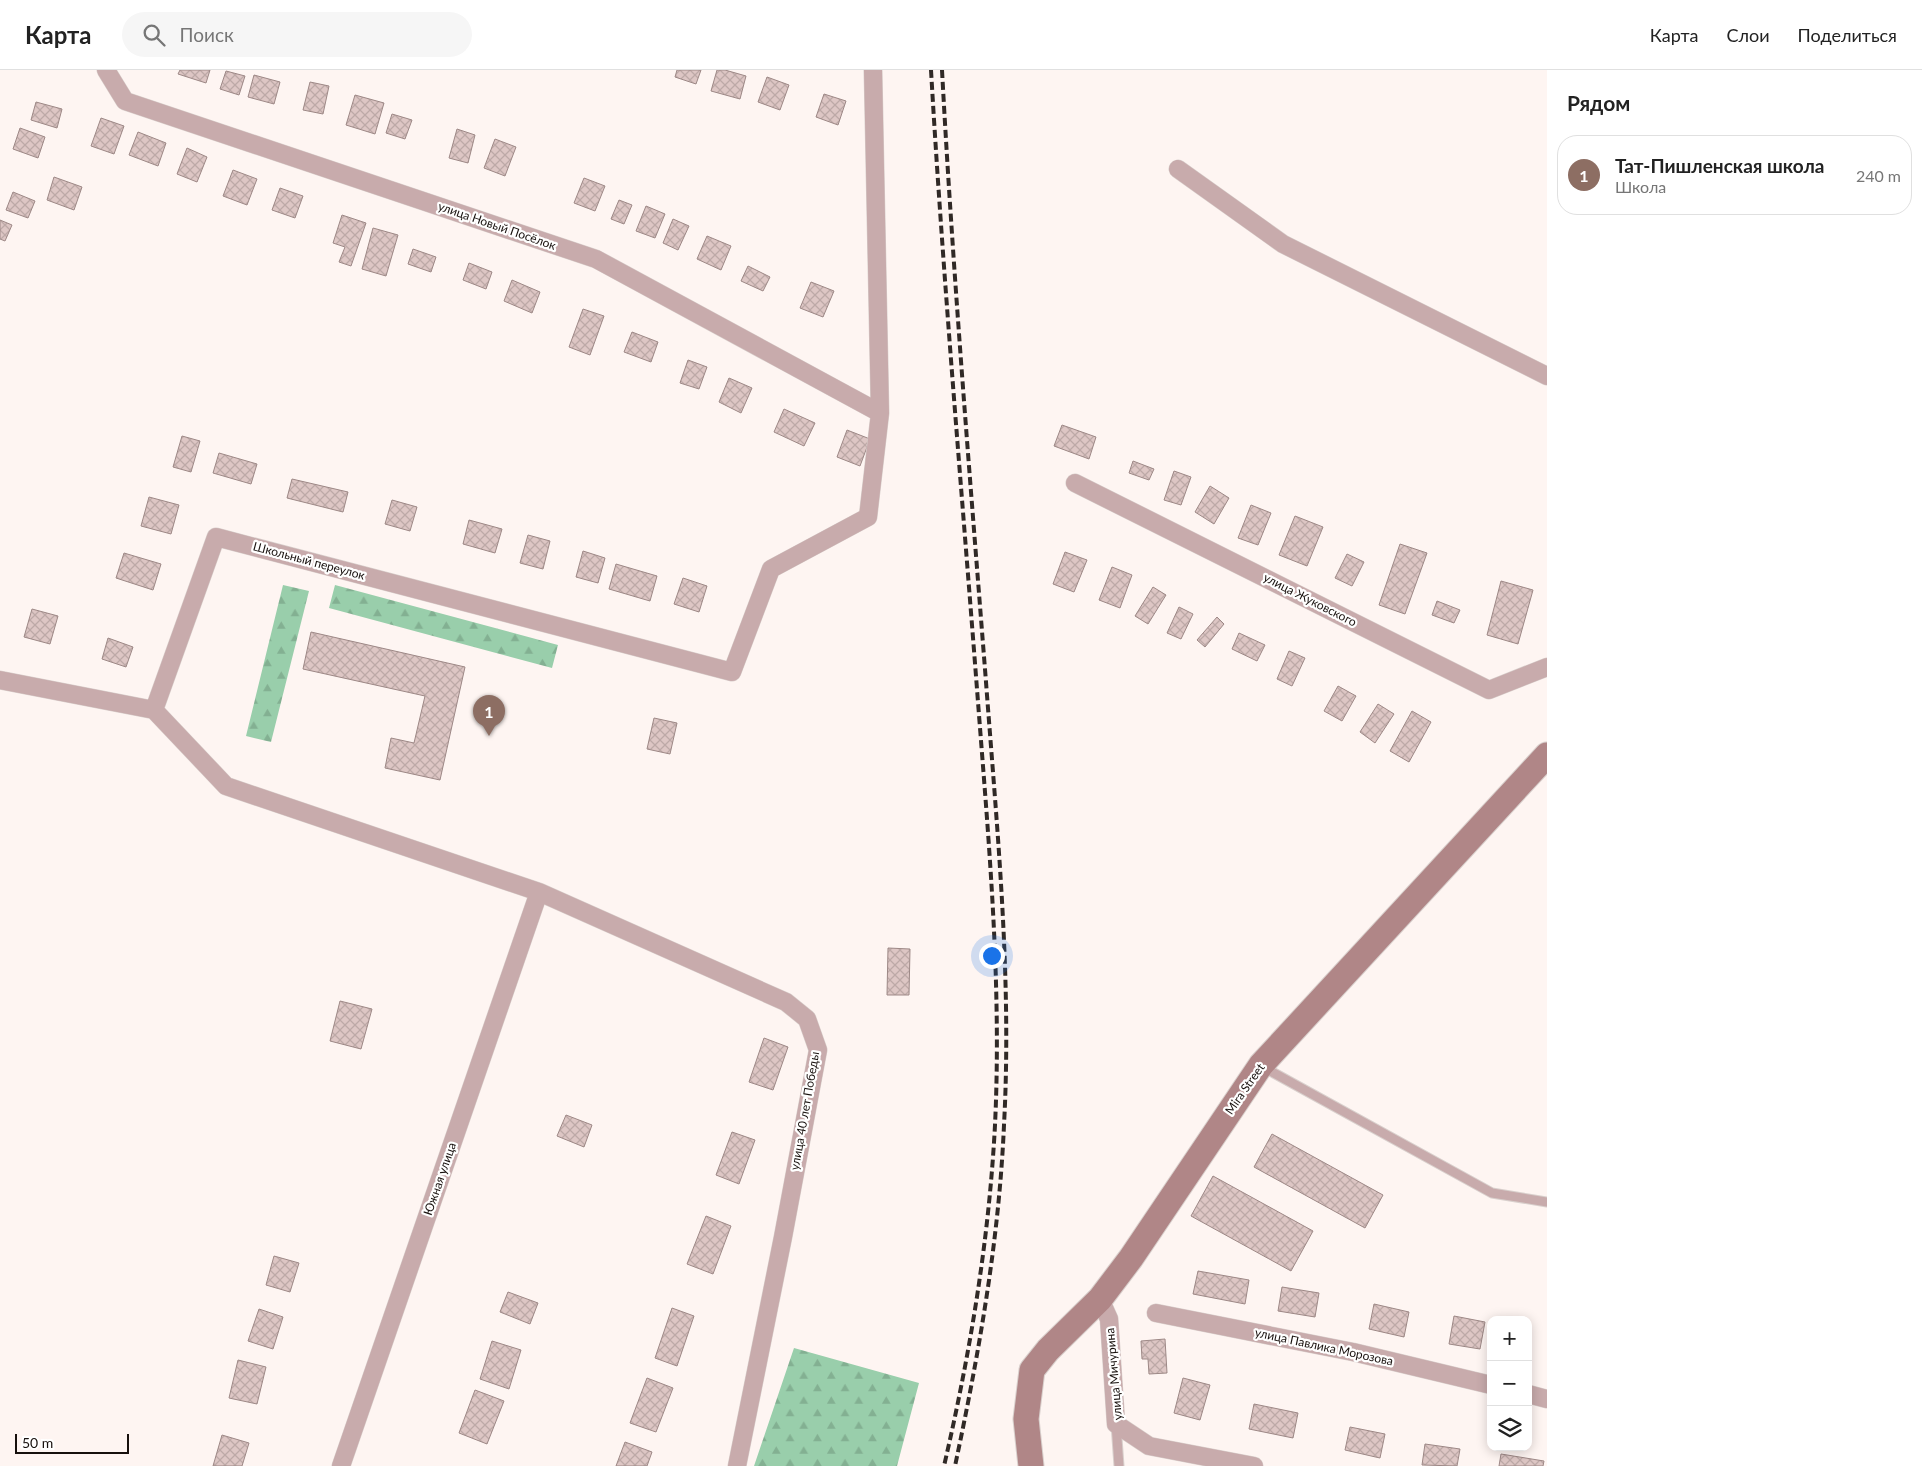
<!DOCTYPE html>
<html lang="ru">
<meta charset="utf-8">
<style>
body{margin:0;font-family:Lato,sans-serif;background:#f6f6f6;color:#222}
.controls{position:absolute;right:15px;bottom:15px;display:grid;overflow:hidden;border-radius:10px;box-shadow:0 2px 12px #0003}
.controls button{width:45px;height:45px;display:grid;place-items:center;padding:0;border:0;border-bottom:1px solid #e0e0e0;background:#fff;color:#222;font:25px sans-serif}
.scale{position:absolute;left:15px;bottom:12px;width:114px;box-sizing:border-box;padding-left:5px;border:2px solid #17100d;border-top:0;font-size:14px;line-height:18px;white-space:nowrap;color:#17100d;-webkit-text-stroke:4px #fff;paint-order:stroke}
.you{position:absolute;left:991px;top:885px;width:18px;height:18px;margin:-12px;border:4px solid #fff;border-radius:50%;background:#1a73e8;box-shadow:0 0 0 8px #1a73e833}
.badge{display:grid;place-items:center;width:32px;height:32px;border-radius:50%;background:#0f766e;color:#fff;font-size:16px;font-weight:700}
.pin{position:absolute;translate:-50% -41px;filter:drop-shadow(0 1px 2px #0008)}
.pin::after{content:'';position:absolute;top:26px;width:18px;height:15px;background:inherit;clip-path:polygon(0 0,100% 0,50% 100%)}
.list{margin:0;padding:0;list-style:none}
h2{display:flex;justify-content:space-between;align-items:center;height:65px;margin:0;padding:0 20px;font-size:21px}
h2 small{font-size:16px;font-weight:400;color:#767676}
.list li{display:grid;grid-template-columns:32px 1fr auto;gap:15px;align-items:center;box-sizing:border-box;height:80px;margin:0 10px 10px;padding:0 10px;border:1px solid #e0e0e0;border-radius:20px}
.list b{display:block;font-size:19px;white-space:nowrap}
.list p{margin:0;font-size:16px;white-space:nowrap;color:#767676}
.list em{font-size:16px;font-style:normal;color:#767676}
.icon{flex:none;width:28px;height:28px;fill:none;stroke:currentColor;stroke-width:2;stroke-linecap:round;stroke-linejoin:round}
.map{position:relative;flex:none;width:1547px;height:1396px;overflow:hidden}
header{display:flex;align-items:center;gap:30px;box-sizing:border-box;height:70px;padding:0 25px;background:#fff;border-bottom:1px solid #e0e0e0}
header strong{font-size:24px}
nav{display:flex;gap:28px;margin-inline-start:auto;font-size:18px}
.search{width:350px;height:45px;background:#f6f6f6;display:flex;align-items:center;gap:12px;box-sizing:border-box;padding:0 18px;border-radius:28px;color:#767676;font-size:19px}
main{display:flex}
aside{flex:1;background:#fff}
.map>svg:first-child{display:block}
.forest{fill:url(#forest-firs)}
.building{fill:url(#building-cross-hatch);stroke:#9d8886}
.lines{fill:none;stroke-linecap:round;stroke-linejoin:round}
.lane-casing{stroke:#d9d0cd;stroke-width:11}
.street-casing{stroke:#d9d0cd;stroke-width:19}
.secondary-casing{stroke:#d9d0cd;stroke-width:27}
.lane{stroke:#c8abac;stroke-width:9}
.street{stroke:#c8abac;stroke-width:18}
.secondary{stroke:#b08687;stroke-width:25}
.rail{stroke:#302926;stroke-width:4;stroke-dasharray:8 4;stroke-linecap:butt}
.labels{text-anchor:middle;stroke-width:4.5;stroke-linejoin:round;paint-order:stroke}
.street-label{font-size:12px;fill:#17100d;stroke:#fff}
</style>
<header>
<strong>Карта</strong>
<div class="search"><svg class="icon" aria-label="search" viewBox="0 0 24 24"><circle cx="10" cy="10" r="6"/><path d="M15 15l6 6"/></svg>Поиск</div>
<nav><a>Карта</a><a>Слои</a><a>Поделиться</a></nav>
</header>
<main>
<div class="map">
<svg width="1547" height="1396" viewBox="0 0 1547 1396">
<defs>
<pattern id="forest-firs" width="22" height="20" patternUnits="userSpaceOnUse" patternTransform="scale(1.25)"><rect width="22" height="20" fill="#99ceab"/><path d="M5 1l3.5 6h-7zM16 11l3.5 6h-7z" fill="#83b092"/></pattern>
<pattern id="building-cross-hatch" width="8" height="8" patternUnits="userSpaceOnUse" patternTransform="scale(1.25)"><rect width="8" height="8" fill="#ddc6c4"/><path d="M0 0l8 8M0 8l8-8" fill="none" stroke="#bda9a7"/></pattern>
</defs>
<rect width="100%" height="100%" fill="#fef5f2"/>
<path class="forest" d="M283,515L309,521L271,672L246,666Z
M335,515L558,575L552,598L329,538Z
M794,1278L919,1313L897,1396H754Z"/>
<path class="building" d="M180,0H210L206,13L178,4Z
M677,0H701L696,14L675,7Z
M717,0H725L746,6L740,29L711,21Z
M226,1L245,6L239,25L220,19Z
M254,5L280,12L274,34L248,27Z
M767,7L789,15L780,40L758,32Z
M310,12L329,16L323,44L303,40Z
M824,24L846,31L838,55L816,47Z
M355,25L384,33L375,64L346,55Z
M36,32L62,39L57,58L31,50Z
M392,44L412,50L405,69L386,63Z
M101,48L124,56L114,84L91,76Z
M20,58L45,67L38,88L13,79Z
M457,59L475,65L468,93L449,88Z
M138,62L166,73L158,96L129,85Z
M495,69L516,77L505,106L484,98Z
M187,78L207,87L197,112L177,104Z
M233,100L257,109L247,135L223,126Z
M54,107L82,117L74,140L47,130Z
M584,108L605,116L595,141L574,133Z
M280,118L303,126L295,148L272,140Z
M13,122L35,131L28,148L6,140Z
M619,130L632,135L624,154L611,149Z
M646,136L665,144L655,168L636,161Z
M342,145L366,153L351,196L339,192L345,177L333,173Z
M673,149L689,156L678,180L663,173Z
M0,150L12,155L5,171L0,169Z
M373,158L398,165L386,206L362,199Z
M707,166L731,176L721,200L697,189Z
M413,179L436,187L431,202L408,194Z
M469,193L492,202L486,219L463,210Z
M748,196L770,207L763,221L741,211Z
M512,210L540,222L532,243L504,231Z
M811,212L834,221L823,247L800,238Z
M583,239L604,246L590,285L569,277Z
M632,262L658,272L651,292L624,282Z
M688,290L707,297L699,319L680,313Z
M729,308L752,318L741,343L719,332Z
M784,339L815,353L804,376L774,362Z
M1062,355L1096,367L1089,389L1054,376Z
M847,360L870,369L860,396L837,387Z
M182,366L200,371L191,402L173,397Z
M219,383L257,394L251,414L213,403Z
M1133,391L1154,399L1149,410L1129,403Z
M1174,401L1191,407L1181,435L1164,430Z
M292,409L348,422L343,442L287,428Z
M1210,416L1229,428L1214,454L1195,442Z
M149,427L179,435L171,464L141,456Z
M392,430L417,437L410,461L385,454Z
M1251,435L1271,443L1258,475L1238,468Z
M1295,446L1323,457L1307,496L1279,485Z
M469,450L502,459L495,483L463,474Z
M528,465L550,471L543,499L520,493Z
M1400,474L1427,483L1405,544L1379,535Z
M583,481L605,488L598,513L576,507Z
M1065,482L1087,490L1074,522L1053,514Z
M124,483L161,494L153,520L116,508Z
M1347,484L1364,492L1352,516L1335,508Z
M616,494L657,506L650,531L609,519Z
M1112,497L1132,505L1120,538L1099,530Z
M683,508L707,516L699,542L674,534Z
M1501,511L1533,520L1518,574L1487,565Z
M1153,517L1166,525L1148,554L1135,546Z
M1437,531L1460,540L1454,553L1432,545Z
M1179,537L1193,544L1181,569L1167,563Z
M32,539L58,546L50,574L24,567Z
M1217,547L1224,554L1205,577L1197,570Z
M311,562L465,597L440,710L385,698L391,668L414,673L425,626L303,599Z
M1239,563L1265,575L1257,591L1232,579Z
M108,568L133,577L126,597L102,589Z
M1289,581L1305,588L1292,616L1277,609Z
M1338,616L1356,626L1342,651L1324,641Z
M1378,634L1394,644L1375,673L1360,662Z
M1412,641L1431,652L1409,692L1390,681Z
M654,648L677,653L670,684L647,679Z
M888,878L910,879L909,925H887Z
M340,931L372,939L361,979L330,971Z
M764,968L788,977L773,1020L749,1012Z
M566,1045L592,1055L584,1077L557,1066Z
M732,1062L755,1070L739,1114L716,1105Z
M1272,1064L1383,1125L1365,1158L1254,1097Z
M1213,1106L1313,1161L1291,1201L1191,1146Z
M706,1146L731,1156L713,1204L687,1194Z
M274,1186L299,1193L290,1222L266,1215Z
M1198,1201L1249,1210L1245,1234L1193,1224Z
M1282,1217L1319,1223L1315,1247L1278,1241Z
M508,1222L538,1233L530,1254L500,1242Z
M1374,1234L1409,1242L1404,1267L1369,1259Z
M672,1238L694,1246L677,1296L655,1288Z
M259,1239L283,1247L273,1279L248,1271Z
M1454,1246L1485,1252L1480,1279L1449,1274Z
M1165,1269L1167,1303L1149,1304L1148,1289H1142L1141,1271Z
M492,1271L521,1280L509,1319L480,1309Z
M238,1290L266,1297L257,1334L229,1328Z
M647,1308L673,1318L656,1362L630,1353Z
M1183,1308L1210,1315L1200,1350L1174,1343Z
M475,1320L504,1331L487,1374L459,1363Z
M1254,1334L1298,1343L1293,1368L1249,1359Z
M1350,1357L1385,1364L1380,1388L1345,1380Z
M222,1365L249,1373L242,1396H213Z
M625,1372L652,1382L647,1396H616Z
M1425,1374L1460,1379L1457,1396L1422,1395Z
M1501,1384L1544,1391L1543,1396H1499Z"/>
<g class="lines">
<g class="lane-casing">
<path id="lane" d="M1263,997L1492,1123L1547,1132
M1116,1354L1119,1396"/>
</g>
<g class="street-casing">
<path id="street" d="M106,0L125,31L596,189L880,343
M1178,99L1283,174L1547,306
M1075,413L1489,620L1547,597
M0,610L154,640L216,467L732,602L771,499L868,447L880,343L873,0
M154,640L226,716L539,822L786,932L807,949L818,980L783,1167L737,1396
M1100,1229L1109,1249L1116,1354L1149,1376L1254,1396
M1156,1243L1353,1282L1491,1315
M1528,1324L1547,1329
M341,1396L539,822"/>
</g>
<g class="secondary-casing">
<path id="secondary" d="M1031,1396L1026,1349L1032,1300L1048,1280L1100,1229L1131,1188L1261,995L1547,685"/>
</g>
<use href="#lane" class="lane"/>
<use href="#street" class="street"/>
<use href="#secondary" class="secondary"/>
<path class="rail" d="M931,0C943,206 961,412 977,619C988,764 1002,909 995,1055C989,1170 970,1284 944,1396
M942,0C953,204 970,408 986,612C997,759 1012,907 1004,1055C999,1170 979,1283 955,1396"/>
</g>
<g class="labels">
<g class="street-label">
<text transform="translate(497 156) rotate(19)" y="4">улица Новый Посёлок</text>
<text transform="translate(309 491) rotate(15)" y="4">Школьный переулок</text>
<text transform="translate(1310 530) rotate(27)" y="4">улица Жуковского</text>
<text transform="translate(1245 1019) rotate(-55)" y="4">Mira Street</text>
<text transform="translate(805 1041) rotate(-80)" y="4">улица 40 лет Победы</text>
<text transform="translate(440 1109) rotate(-71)" y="4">Южная улица</text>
<text transform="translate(1324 1277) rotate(12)" y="4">улица Павлика Морозова</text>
<text transform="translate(1114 1304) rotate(-95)" y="4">улица Мичурина</text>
</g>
</g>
</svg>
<div class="controls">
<button>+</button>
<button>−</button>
<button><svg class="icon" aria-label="layers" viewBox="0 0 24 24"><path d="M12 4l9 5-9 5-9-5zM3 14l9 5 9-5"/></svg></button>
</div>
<div class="scale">50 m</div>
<div class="you"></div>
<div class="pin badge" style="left:489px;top:666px;background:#8d6e63">1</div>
</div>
<aside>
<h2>Рядом<small></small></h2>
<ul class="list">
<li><span class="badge" style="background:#8d6e63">1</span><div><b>Тат-Пишленская школа</b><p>Школа</p></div><em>240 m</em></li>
</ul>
</aside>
</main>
